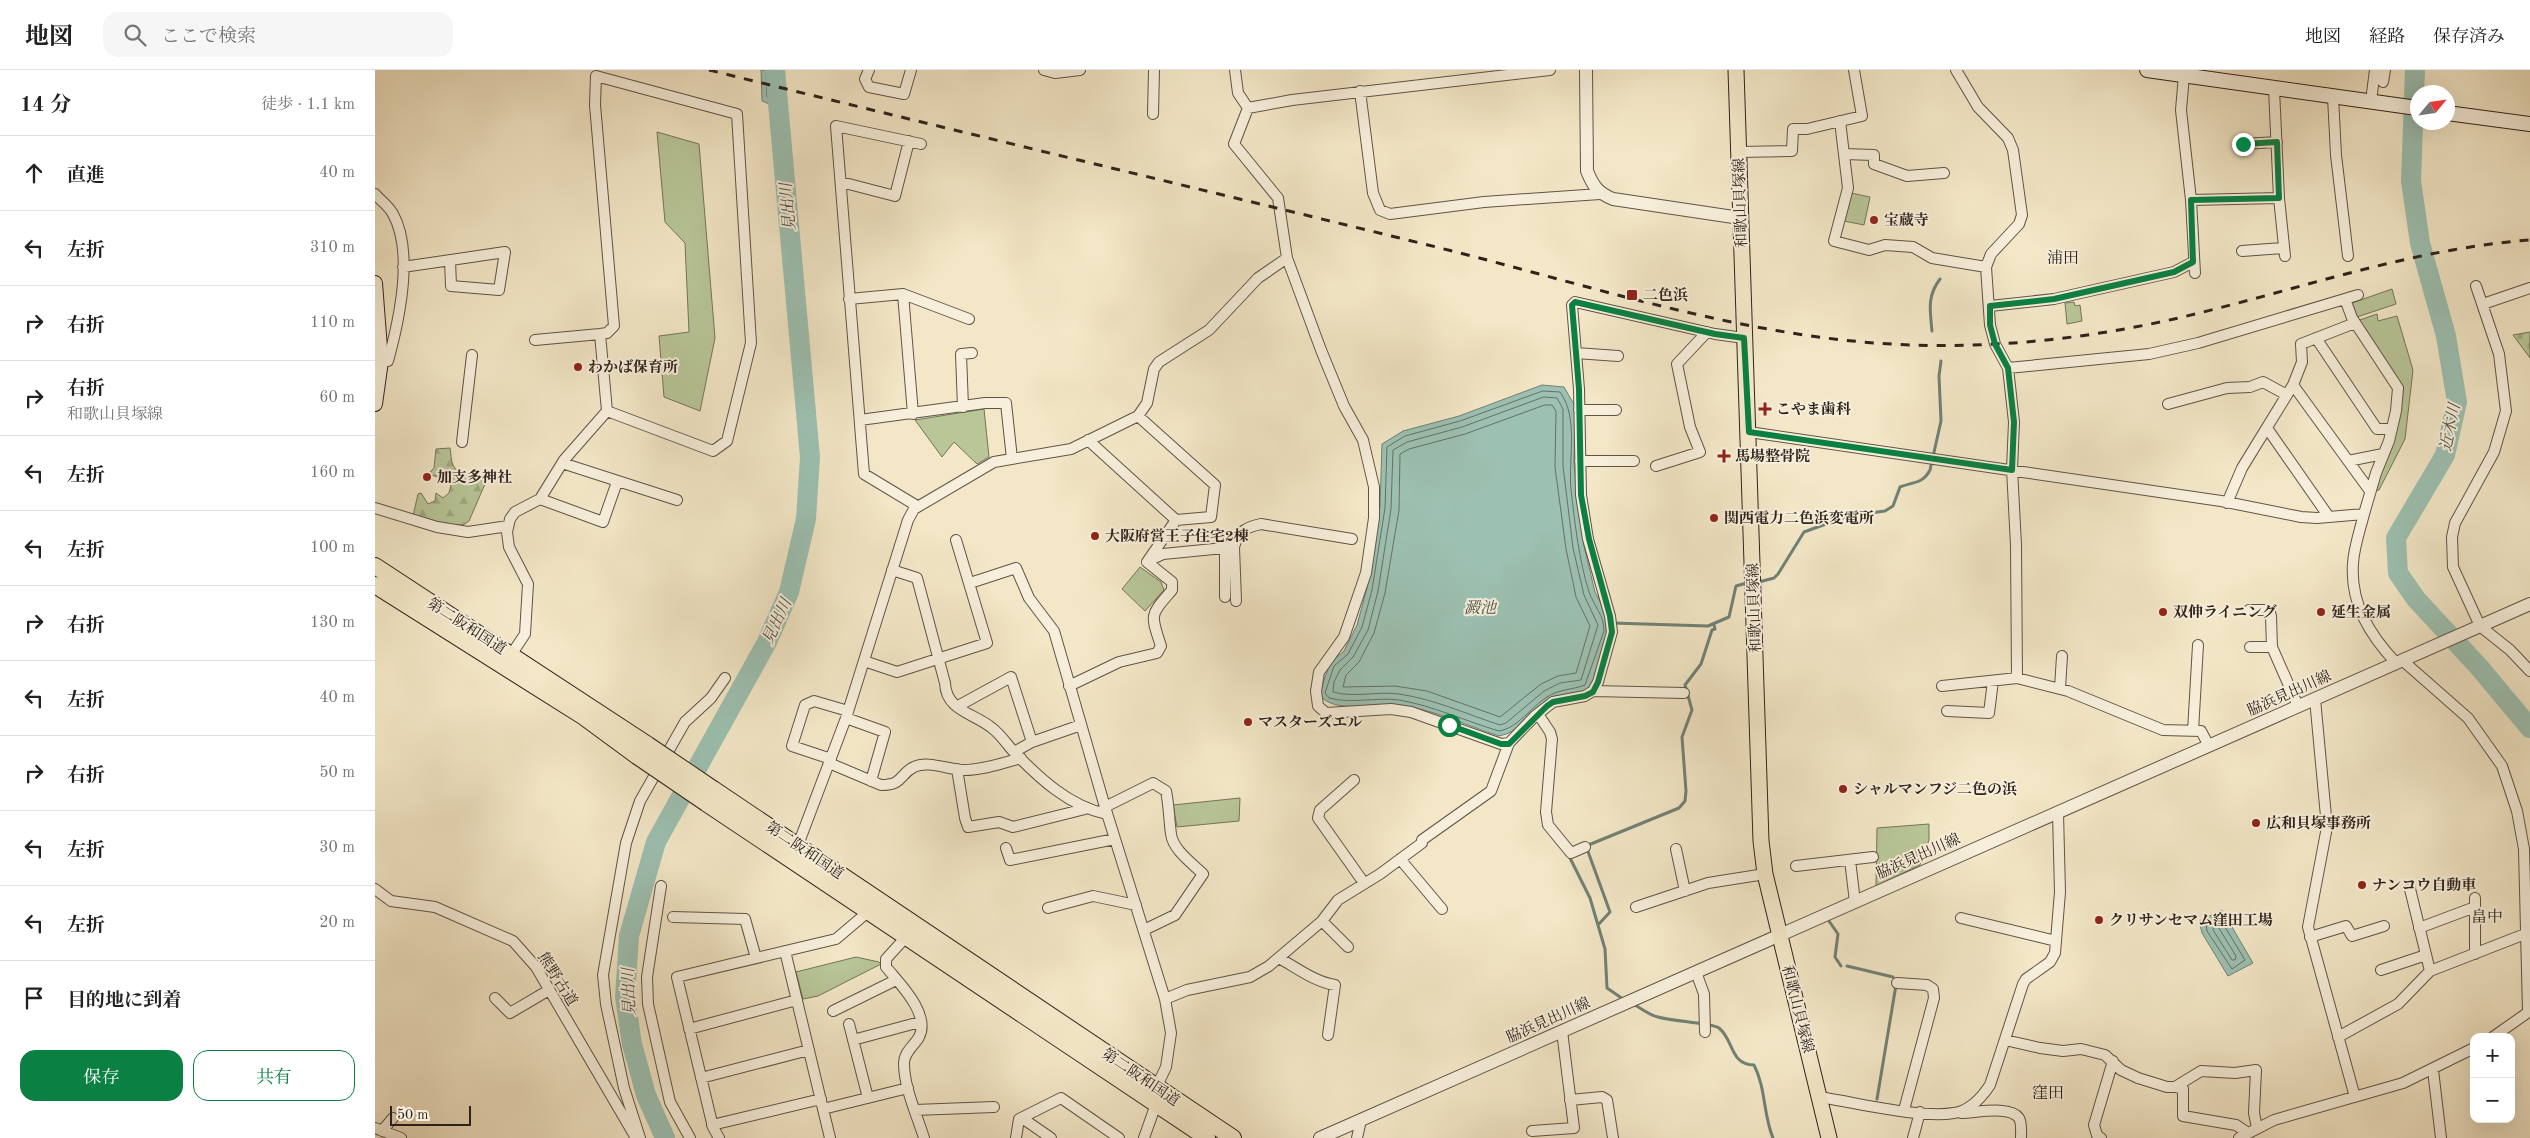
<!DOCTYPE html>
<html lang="ja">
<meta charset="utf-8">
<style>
body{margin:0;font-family:"Old Standard TT","Noto Serif JP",serif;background:#f6f6f6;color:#222}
.controls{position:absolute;right:15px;bottom:15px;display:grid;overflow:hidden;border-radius:10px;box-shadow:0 5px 20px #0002}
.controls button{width:45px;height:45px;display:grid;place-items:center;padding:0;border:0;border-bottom:1px solid #e0e0e0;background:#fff;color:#222;font:25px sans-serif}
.compass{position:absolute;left:2035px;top:15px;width:45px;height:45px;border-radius:50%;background:#fff;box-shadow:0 5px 20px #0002;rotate:61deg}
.scale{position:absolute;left:15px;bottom:12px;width:81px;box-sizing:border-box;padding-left:5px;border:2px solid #2f221c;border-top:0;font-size:14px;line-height:18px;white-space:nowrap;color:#2f221c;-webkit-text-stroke:4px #f7efdb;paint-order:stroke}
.stop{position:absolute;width:15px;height:15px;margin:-11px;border:4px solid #0b8043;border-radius:50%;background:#fff}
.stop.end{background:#0b8043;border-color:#fff;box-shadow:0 1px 5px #0008}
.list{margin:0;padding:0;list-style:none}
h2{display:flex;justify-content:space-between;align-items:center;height:65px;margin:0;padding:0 20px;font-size:21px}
h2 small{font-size:16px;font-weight:400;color:#767676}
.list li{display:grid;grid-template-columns:32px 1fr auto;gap:15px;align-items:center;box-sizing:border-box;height:75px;padding:0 20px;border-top:1px solid #e0e0e0}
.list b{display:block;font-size:19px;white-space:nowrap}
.list p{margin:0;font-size:16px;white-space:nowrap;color:#767676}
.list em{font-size:16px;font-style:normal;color:#767676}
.actions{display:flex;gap:10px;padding:15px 20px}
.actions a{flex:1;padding:11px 0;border:1px solid #0b8043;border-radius:15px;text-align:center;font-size:18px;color:#0b8043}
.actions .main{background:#0b8043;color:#fff}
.icon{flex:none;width:28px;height:28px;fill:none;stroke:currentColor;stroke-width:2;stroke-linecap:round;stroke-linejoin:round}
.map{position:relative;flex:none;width:2155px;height:1068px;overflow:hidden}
header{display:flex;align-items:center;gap:30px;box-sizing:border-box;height:70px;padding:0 25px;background:#fff;border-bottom:1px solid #e0e0e0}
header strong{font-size:24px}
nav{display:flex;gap:28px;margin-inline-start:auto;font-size:18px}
.search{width:350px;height:45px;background:#f6f6f6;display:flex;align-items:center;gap:12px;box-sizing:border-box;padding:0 18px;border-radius:15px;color:#767676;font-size:19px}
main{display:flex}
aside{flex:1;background:#fff}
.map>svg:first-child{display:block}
.green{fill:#b8c698;stroke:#74745a}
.forest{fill:url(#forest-firs);stroke:#74745a}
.cemetery{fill:url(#cemetery-stones);stroke:#74745a}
.water{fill:#9cc0b1;stroke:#708175}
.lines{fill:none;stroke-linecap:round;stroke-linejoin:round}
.shore{stroke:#667166;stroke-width:1}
.stream{stroke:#708175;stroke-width:3}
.river{stroke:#9cc0b1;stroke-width:20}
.minor-casing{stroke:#605347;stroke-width:12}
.tertiary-casing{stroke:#605347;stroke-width:14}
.secondary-casing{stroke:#2f221c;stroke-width:16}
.primary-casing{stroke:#2f221c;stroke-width:17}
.trunk-casing{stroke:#2f221c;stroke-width:18}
.minor{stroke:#f7efdb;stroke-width:10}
.tertiary{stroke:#f7efdb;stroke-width:12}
.secondary{stroke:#f7efdb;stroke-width:14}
.primary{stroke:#f3e7c7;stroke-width:15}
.trunk{stroke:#f3e7c7;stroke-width:16}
.rail{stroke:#2f221c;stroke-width:3;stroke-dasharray:9 9;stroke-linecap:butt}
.trunk-bridge-casing{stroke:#2f221c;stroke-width:18;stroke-linecap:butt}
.trunk-bridge{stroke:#f3e7c7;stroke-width:16}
.route{stroke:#0b8043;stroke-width:6}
.poi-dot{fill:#8f2418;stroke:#f7efdb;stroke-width:2}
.labels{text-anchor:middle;stroke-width:4;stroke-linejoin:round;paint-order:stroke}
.street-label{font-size:15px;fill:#2f221c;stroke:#f7efdb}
.poi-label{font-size:15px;font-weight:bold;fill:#2f221c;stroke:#f7efdb;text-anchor:start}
.water-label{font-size:16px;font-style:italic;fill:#505149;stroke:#f7efdb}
.neighbourhood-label{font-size:16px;fill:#2f221c;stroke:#f7efdb}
</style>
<header>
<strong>地図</strong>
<div class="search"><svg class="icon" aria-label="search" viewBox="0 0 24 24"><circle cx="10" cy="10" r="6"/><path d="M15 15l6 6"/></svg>ここで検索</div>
<nav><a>地図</a><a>経路</a><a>保存済み</a></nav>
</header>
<main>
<aside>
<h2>14 分<small>徒歩 · 1.1 km</small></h2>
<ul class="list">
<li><svg class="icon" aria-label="ahead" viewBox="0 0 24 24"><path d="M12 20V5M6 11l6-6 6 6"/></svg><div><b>直進</b></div><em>40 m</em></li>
<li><svg class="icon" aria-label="left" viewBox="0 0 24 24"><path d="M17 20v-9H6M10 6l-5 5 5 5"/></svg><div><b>左折</b></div><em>310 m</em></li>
<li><svg class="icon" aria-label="right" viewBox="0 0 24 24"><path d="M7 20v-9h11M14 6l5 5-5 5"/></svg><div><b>右折</b></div><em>110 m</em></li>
<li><svg class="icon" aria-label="right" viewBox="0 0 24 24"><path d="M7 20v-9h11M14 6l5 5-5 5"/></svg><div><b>右折</b><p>和歌山貝塚線</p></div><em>60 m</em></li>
<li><svg class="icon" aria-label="left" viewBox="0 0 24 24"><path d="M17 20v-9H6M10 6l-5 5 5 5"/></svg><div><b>左折</b></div><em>160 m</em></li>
<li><svg class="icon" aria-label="left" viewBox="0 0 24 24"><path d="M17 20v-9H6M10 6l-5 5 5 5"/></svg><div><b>左折</b></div><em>100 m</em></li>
<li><svg class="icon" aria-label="right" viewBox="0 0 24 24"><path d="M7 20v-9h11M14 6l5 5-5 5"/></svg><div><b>右折</b></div><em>130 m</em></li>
<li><svg class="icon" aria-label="left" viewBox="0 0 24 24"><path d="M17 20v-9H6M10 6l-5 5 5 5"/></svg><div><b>左折</b></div><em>40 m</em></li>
<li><svg class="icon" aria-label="right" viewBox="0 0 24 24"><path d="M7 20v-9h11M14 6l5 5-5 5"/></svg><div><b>右折</b></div><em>50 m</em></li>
<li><svg class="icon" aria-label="left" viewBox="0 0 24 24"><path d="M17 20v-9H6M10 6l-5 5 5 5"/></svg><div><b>左折</b></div><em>30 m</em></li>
<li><svg class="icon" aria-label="left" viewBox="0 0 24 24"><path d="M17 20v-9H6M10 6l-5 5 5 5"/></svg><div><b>左折</b></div><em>20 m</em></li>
<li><svg class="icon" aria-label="arrive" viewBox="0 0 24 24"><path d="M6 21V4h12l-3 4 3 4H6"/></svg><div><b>目的地に到着</b></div></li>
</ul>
<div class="actions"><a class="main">保存</a><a>共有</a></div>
</aside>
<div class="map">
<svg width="2155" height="1068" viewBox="0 0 2155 1068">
<defs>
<pattern id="forest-firs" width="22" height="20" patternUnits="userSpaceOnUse" patternTransform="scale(1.25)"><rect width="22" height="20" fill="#b8c698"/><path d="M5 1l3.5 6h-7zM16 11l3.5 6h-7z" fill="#9eaa82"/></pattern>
<pattern id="cemetery-stones" width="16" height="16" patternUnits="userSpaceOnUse" patternTransform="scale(1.25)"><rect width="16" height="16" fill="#b8c698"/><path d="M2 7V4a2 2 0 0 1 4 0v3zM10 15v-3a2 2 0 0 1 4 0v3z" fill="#9eaa82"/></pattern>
</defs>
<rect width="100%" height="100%" fill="#f3e7c7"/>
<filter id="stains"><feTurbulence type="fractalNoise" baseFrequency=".004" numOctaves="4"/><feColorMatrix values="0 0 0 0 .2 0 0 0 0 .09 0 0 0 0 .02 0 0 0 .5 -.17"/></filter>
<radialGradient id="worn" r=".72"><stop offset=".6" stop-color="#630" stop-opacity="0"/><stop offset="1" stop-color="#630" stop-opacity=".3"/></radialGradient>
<path class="green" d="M282,62L324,74L340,268L325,341L289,327L284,266L314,262L310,173L290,152Z
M1476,123L1495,127L1489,155L1469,151Z
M2017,219L2021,234L1982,247L1977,233Z
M1699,232L1700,236L1705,235L1707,251L1692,254L1690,233Z
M2002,244L2003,251L2022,246L2038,300L2030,369L2004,420L1997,421L2024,311L1982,251Z
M609,339L614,387L602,394L579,372L567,387L540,350Z
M765,497L786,512L789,520L770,541L747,519Z
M865,728L864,751L802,757L798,735Z
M1554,754V770L1545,795L1501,816L1502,758Z
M481,887L504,892L506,894L443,926L428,929L421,902Z"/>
<path class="forest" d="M75,378C76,383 76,391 78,395C83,408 103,404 110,414L94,451L88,455L62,454L38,446L43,424L46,423L53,434L60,431L61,423L68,428L74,423L77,411L53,404L59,398L61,379Z"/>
<path class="cemetery" d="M2155,262V288L2138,265Z"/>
<path class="water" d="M386,0H408L412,41L387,31Z
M1167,315L1189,317L1200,336L1199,395L1209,476L1220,522L1230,541L1234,561L1218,611L1213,621C1199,623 1186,623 1175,631C1156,643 1146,662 1124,666C1090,655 1056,638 1021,635C997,632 962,645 944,625L955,593L969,581L982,555L992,518L1005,437L1007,374L1028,361L1084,346Z
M1847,840L1878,893L1853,906L1827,863L1824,851Z"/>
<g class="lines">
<path class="shore" d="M391,0L392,27L403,32L406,29L403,0
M1168,321L1185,322C1204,348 1193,389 1196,420C1200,454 1204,490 1214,522C1219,536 1229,545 1229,561L1210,615C1197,620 1184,619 1172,627C1156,637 1143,658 1124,661C1090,651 1059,636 1024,630C1000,627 977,634 954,628L950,623L959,596L973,584L987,557L997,520L1010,438L1012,377L1030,366L1085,351Z
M1169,327L1182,328L1188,339V396L1198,478L1209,525L1223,555L1206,610L1185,613L1169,621L1131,653L1125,655C1091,644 1059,629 1024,624C1002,621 980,628 958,622L959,612L965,600L978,587L993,560L1003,521L1016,439L1018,380L1032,372L1087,357Z
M1170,335H1177L1181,341L1180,397L1191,479L1201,527L1215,556L1201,603L1183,606L1166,614L1125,647L1052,621L1020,616L968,617L971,605L984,592L999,563L1010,523L1024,440L1025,384L1034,379L1090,364Z
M1844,847L1870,890L1857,899L1832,861L1831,854Z
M1842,855L1861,886L1860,890H1857L1838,860Z"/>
<path class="stream" d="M1557,261C1555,240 1552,226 1565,209
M1384,512L1399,508L1403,504L1429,462L1473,446L1510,441L1518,436L1525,417C1537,412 1548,414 1555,400L1566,351L1564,306L1566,291
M1237,553L1333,556L1354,547L1361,516L1372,513
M1193,784L1215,828L1230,879L1232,918L1248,929
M1454,851L1463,864L1460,887L1466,896
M1223,855L1235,842L1211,776L1304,738L1310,731L1311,721L1307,667L1317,640L1310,615L1326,594L1337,560L1340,559L1339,555
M1472,896L1518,907
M1258,934C1266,938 1274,945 1283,947C1295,951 1337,953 1344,958C1359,970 1355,995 1379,995C1391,1018 1388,1044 1398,1068
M1502,1029L1521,915"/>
<path class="river" d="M2040,0L2036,111L2045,173L2071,266L2082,332L2070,385L2021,468L2023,503L2041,529L2104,597L2155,658
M290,1068L271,1025L257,974L250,927L254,866L281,772L392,572L414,522L431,449L435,387L400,0"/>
<g class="minor-casing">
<path id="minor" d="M494,0L490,9L494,17L529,24L536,0
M669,0L680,3L705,0
M860,0L863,23L873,38L917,30L1175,0
M1581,0L1603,37L1633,68L1638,80L1647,145L1644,154L1616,184L1611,197L1615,255L1620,274L1633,298L1639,352L1637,399L1641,475L1642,608
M1809,5L1806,40L1816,130L1820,203
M2008,12L2010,0
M1899,19L1904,128L1910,186
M985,21L998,123L1005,140L1015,144L1109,132L1225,124
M1958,27L1961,85L1973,186
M1996,31L2000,0
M873,38L859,74L903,128L912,188L946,280L969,336L988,370L999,417V448L991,503L969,567L944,602L941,621L943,636L951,643L1016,639L1036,642L1126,674L1134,673L1160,646L1178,632L1210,626L1218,621L1223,612L1237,562L1235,546L1213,469L1206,425L1204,319L1197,235L1200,232L1340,264L1369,268
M778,44L779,0
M1465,51L1473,118L1459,171L1494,180L1510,175L1538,177L1557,188L1611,197
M1868,74L1902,72
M1363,82L1417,81L1418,59H1432L1487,46L1479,0
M1469,84L1499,85V94L1532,106L1569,103
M466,112L520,126L534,71
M0,124C6,131 13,135 18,144C39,182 24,251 13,291
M1816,130L1904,128
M1867,181L1908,178
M28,197L130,182L124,220L76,216L75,190
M2101,216L2124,284L2131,341L2119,382L2080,453L2077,467L2078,497L2105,556L2135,580L2155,601
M528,224L538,344
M474,229L528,224L594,249
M2108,234L2155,218
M1615,236L1679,229L1799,202L1818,192
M1941,268L2002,359H2017
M160,270L225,264L232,263L239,256L220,35L221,6L362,44L376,273L352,371L338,381L232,341L225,264
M1201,283L1243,286
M1633,298L1774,284L1823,273L1983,225
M1918,315L1995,421
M1793,334L1852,318L1875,317L1888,312L1912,325
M588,337L586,284L597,283
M1204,340H1241
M485,350L610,333H631L637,389
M1892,358L1954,447
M1374,362L1846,431L1926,447L1942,448L1989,444L2001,403L2014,371L2021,341L2023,318L1977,248L1970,229
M713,370L801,450
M87,372L97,285
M1205,391H1259
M1973,391L2008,384
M187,393L302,430
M1281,396L1325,382L1315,357L1302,294L1332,262
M165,429L189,390L232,341
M1852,433L1867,398L1918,315L1927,292L1926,274L1980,253
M542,436L489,404L461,56L546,74
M0,438L62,457L93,462L133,456
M1989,444C1985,460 1979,477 1978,493C1975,534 1995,565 2021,593
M859,477L861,531
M850,478V527
M773,491L788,484L859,477C863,461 872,457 886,454L977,469
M517,500L542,508L570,613C571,641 599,643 617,658C625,664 631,673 638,681C664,708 695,737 732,744
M595,513L641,498L654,528L679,561L730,737L790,929L796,963L791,997L781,1018V1034L769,1068
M1874,540H1894L1896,546L1897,577L1923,636
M1875,577H1897
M136,585L150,564L153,514L134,477L132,462L135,449L140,442L165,429L228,452L242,412
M2027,590L2093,648L2127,696L2142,741L2149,779L2153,942
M489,591L522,602L612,573L581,470
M694,616L744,592L782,583L786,576C775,543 775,546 797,520V512L772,492L801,450L836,447L840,415L763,346
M1567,616L1642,608L1693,621L1788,660L1826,661L1834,676
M1685,618L1687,586
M1218,621L1309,623
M1940,629L1952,757L1933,857L1980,1027
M583,636L636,607L657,672L639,682
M1572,641L1614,643L1618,611
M1163,644L1175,662L1177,669L1171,742L1173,755L1196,783L1210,777
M471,648L510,662L496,711
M1818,661L1823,575
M657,672L706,655
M456,689L417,676L430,635L439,631L473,641
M454,693L506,715C529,715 524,704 539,697C553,690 574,700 589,700C608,700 628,693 646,688
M582,699L590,748L593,757L624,752L638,757L710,739
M979,710L945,740L943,748L989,813
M730,737L778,713L791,721C794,735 794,750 796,764C798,780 817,793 828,804L800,845L769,860
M423,775L471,648L533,450L539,439L619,392L696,379L763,346L772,333L779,299L784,292L834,260L883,208L912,188
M631,778L635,790L740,769
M1301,779L1310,821
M1025,789L1067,839
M1475,790L1480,832
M1421,796L1498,787
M286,816L272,907L273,934L295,1032L315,1068
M0,819L16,831L60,837L138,871L161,897L261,1068
M2035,819L2055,901
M1261,837L1333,813L1390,804
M673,838L718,826L761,835
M298,847L370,849L381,888
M1586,848L1681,871
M947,851L973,877
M2044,858L2100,837
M531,867L511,889V897C524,913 556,944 544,967C539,976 529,982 529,993C529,1018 542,1045 549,1068
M1935,867L1971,856L1977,866L2009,856
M410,881L455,1068
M2100,884V828
M904,888C922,898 940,912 960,915L953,965
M2006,900L2051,885
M1321,902L1329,924L1330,962
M1522,913L1552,915L1558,919L1559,928L1529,1040
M120,928L135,943L174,920
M790,929L812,920L875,907L894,896L947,851L963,830L1005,804L1047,773V770L1116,721L1134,673
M458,941L521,910
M474,954L493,1028
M314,959L422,930
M1963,967L2023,934L2055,901L2150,864
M2118,967L2155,941
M478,970L545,952
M1630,970L1665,978L1688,981L1706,979L1730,985L1746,1000L1763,1008L1792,1017H1800L1826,1001L1860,1003L1881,1000L1879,1043L1882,1058
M2058,1000L2066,1068
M326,1008L434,980
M1800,1017L1808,1019V1046L1861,1055L1873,1063
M1444,1027C1479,1032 1546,1049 1579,1043C1594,1041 1607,1027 1615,1015L1648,914L1651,909L1675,892L1680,883L1685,822L1683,743
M1195,1030L1227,1027L1232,1030L1238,1068
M448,1039L533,1018
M540,1040L619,1037
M1586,1043C1600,1043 1635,1035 1644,1048C1647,1053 1646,1062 1646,1068
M647,1048L676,1068
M337,1055L446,1029
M0,1058L26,1068
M7,1061L18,1048
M1157,1061L1199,1058L1187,961
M265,1068L249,1018L231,934L228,905L251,773L265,731L310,652L336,628L350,608
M344,1068L338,1057L302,907L461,869L494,841
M641,1068L644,1049L686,1028L744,1068
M982,1068L986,1050
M1538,1068L1545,1042
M1726,1068L1722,1065L1719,1055L1738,991
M1864,1068L1899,1050L2028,1013L2099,978"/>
</g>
<g class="tertiary-casing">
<path id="tertiary" d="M1211,0L1212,101C1218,116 1223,123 1238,129L1365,148
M945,1068L2155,534"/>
</g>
<g class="secondary-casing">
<path id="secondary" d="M1772,0L2042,38
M2072,43L2155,54
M0,213L6,291L0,334"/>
</g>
<g class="primary-casing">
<path id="primary" d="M1361,0L1386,771L1390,804L1454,1068"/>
</g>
<g class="trunk-casing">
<path id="trunk" d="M0,496L273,675
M0,515L209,647L262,686
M338,719L858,1068
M331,733L832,1068"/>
</g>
<use href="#minor" class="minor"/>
<use href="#tertiary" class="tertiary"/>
<use href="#secondary" class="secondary"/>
<use href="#primary" class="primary"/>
<use href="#trunk" class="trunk"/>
<path class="rail" d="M334,0C573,59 813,116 1053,175C1213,214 1372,270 1538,275C1625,278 1714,268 1799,249C1917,222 2033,179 2155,170"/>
<g class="trunk-bridge-casing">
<path id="trunk-bridge" d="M273,675L338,719
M262,686L331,733"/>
</g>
<use href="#trunk-bridge" class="trunk-bridge"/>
</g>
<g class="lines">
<path class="route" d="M1074,655L1126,674H1134L1172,636L1178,632L1210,626L1218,622L1223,612L1237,562L1235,546L1214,469L1206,425L1204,319L1197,235L1200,232L1340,264L1369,268L1374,362L1637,400L1639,352L1633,298L1620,274L1615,255V236L1679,229L1799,202L1818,192L1816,130L1904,128L1902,72L1868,74"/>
</g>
<g class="poi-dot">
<circle cx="1499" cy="150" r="5"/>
<rect x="1251" y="219" width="12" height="12" rx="2.5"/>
<circle cx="203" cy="297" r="5"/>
<path d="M1387.5 331.5h5v5h5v5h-5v5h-5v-5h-5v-5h5z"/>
<path d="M1346.5 378.5h5v5h5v5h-5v5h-5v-5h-5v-5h5z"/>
<circle cx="52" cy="407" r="5"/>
<circle cx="1339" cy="448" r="5"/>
<circle cx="720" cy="466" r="5"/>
<circle cx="1788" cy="542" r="5"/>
<circle cx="1946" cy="542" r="5"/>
<circle cx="873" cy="652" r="5"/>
<circle cx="1468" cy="719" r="5"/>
<circle cx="1881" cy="753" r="5"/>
<circle cx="1987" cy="815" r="5"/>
<circle cx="1724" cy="850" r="5"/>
</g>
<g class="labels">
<g class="street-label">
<text transform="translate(1365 133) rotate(-92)" y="5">和歌山貝塚線</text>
<text transform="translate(1379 538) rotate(-92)" y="5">和歌山貝塚線</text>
<text transform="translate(92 556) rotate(33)" y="5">第二阪和国道</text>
<text transform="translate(1914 623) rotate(-24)" y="5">脇浜見出川線</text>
<text transform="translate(430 780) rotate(34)" y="5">第二阪和国道</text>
<text transform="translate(1543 786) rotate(-24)" y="5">脇浜見出川線</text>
<text transform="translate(183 909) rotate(58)" y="5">熊野古道</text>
<text transform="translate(1423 939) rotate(76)" y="5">和歌山貝塚線</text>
<text transform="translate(1173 950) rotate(-24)" y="5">脇浜見出川線</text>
<text transform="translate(766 1007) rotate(34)" y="5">第二阪和国道</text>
</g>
<g class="poi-label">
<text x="1509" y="155">宝蔵寺</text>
<text x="1268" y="230">二色浜</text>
<text x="213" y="302">わかば保育所</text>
<text x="1401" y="344">こやま歯科</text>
<text x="1360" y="391">馬場整骨院</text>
<text x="62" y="412">加支多神社</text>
<text x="1349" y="453">関西電力二色浜変電所</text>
<text x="730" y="471">大阪府営王子住宅2棟</text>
<text x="1798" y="547">双伸ライニング</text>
<text x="1956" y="547">延生金属</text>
<text x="883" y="657">マスターズエル</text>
<text x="1478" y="724">シャルマンフジ二色の浜</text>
<text x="1891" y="758">広和貝塚事務所</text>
<text x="1997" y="820">ナンコウ自動車</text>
<text x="1734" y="855">クリサンセマム窪田工場</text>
</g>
<g class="water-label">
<text transform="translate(412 137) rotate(-95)" y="6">見出川</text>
<text transform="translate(2074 357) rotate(-78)" y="6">近木川</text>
<text x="1105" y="543">澱池</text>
<text transform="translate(401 551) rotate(-65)" y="6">見出川</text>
<text transform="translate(253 922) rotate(-92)" y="6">見出川</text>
</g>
<g class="neighbourhood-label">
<text x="1688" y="193">浦田</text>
<text x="2112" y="852">畠中</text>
<text x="1673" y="1028">窪田</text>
</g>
</g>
<rect width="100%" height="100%" filter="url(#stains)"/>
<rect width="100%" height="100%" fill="url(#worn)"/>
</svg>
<div class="controls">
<button>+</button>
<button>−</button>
</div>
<svg class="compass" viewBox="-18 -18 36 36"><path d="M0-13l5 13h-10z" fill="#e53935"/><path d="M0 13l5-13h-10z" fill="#767676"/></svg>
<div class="scale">50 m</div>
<div class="stop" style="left:1074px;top:655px"></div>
<div class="stop end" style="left:1868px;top:74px"></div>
</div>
</main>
